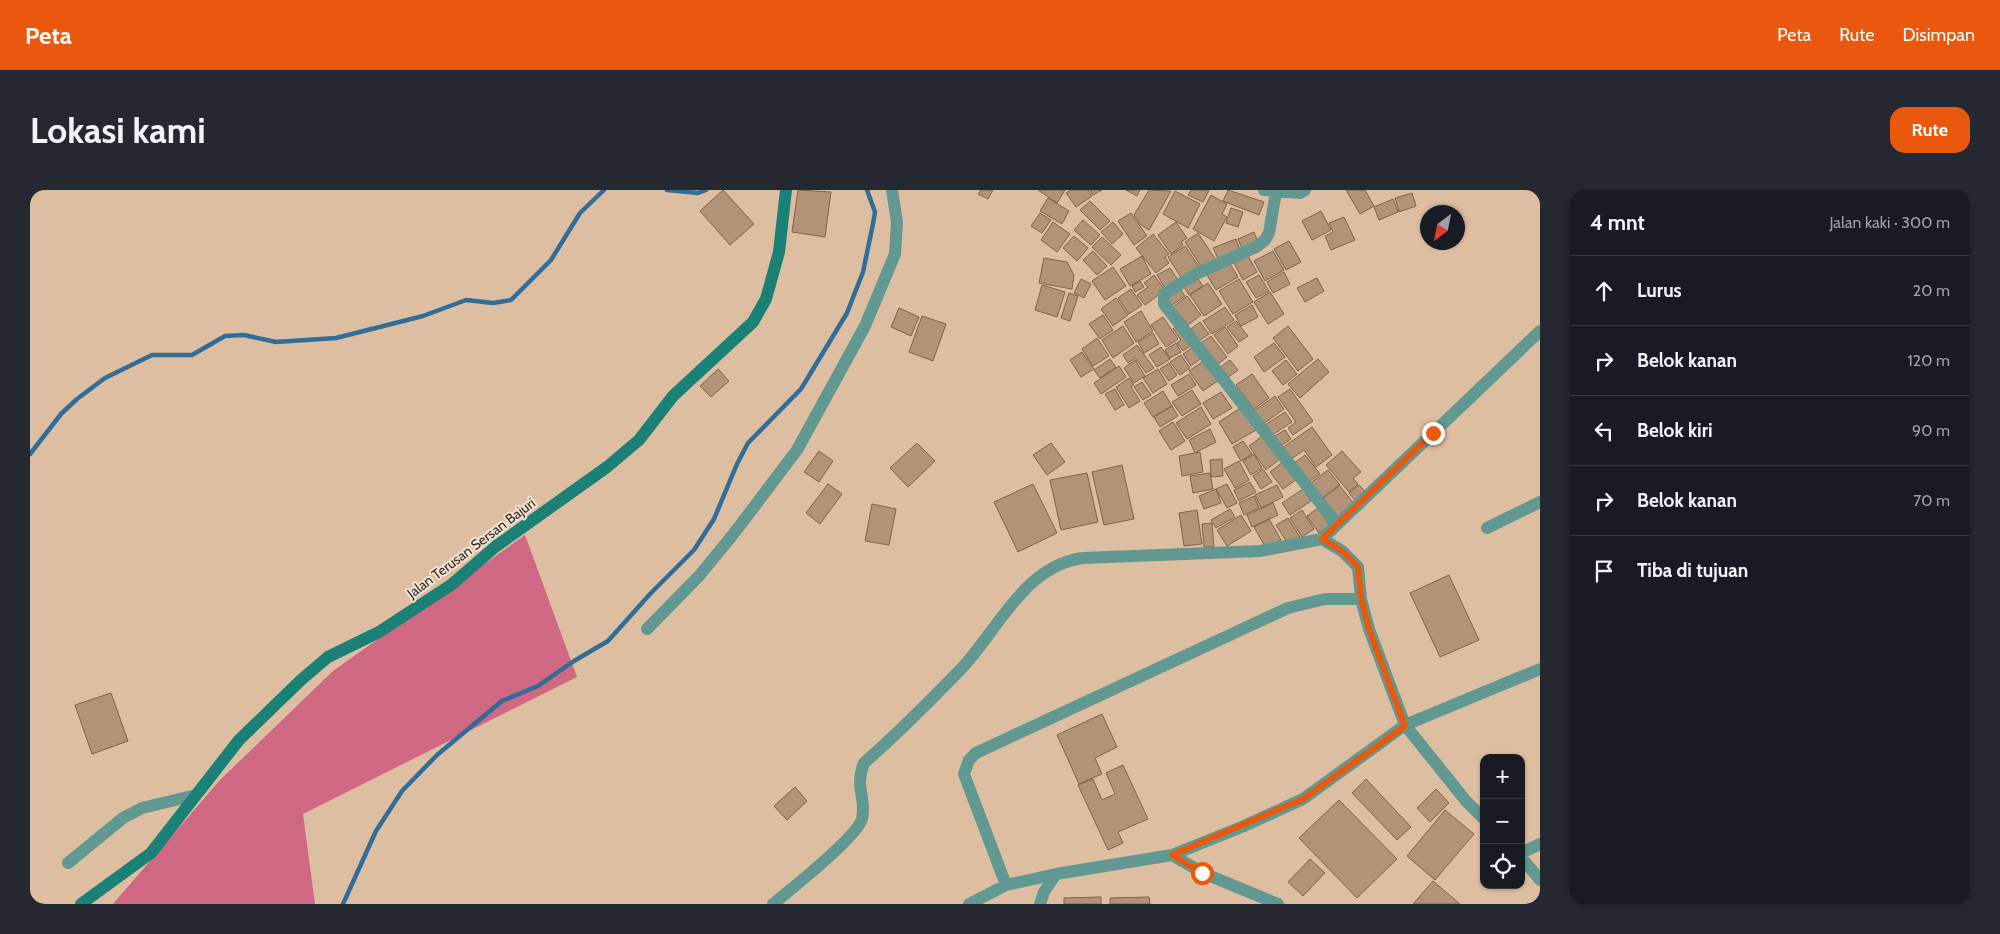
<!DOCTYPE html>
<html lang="id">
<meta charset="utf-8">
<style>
body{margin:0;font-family:Cabin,sans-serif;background:#242831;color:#f1f3f6}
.controls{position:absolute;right:15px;bottom:15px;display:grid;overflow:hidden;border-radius:10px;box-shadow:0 1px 4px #0004}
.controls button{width:45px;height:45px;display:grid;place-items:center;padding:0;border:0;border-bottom:1px solid #363941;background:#171b24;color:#f1f3f6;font:25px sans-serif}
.compass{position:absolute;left:1390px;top:15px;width:45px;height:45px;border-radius:50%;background:#171b24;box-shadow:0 1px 4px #0004;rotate:212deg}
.stop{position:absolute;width:15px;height:15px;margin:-11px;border:4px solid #ea580c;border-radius:50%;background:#fff}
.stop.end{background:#ea580c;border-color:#fff;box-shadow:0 1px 5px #0008}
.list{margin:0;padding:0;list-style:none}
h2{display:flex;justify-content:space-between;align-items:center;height:65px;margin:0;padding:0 20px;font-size:21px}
h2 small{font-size:16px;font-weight:400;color:#9ea1a6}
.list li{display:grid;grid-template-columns:32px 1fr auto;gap:15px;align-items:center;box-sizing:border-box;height:70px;padding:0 20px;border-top:1px solid #363941}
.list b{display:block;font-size:19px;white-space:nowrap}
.list em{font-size:16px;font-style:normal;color:#9ea1a6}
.icon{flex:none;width:28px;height:28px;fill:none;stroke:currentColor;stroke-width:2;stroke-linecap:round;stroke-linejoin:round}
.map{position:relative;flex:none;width:1510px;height:714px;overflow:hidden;border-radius:15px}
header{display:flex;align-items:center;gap:30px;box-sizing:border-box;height:70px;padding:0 25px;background:#ea580c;color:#fff}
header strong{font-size:24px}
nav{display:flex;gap:28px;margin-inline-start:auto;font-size:18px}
.intro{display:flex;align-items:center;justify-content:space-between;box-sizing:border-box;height:120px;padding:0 30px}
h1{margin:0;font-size:35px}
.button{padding:12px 22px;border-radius:15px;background:#ea580c;color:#fff;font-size:18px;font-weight:700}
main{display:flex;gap:30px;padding:0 30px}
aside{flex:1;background:#171b24;border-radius:15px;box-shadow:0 1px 4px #0004}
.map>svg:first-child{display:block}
.forest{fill:#cf6883}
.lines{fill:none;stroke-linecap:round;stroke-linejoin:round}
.stream{stroke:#306d99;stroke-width:4.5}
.building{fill:#b19377;stroke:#806348}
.minor{stroke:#619891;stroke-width:12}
.secondary{stroke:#1b8177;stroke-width:12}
.route{stroke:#ea580c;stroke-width:6}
.labels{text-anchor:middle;stroke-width:4;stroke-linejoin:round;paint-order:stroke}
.street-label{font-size:14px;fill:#362a1f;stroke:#f2e2d3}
</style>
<header>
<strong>Peta</strong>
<nav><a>Peta</a><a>Rute</a><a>Disimpan</a></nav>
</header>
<div class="intro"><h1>Lokasi kami</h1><a class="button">Rute</a></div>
<main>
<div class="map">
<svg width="1510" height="714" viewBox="0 0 1510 714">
<rect width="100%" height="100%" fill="#debea1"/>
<path class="forest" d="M495,345L547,487L273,624L285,714H83L190,590L303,481Z"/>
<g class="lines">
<path class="stream" d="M637,0L668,3L676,0
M0,264L31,224L47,209L75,188L122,165H162L195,146L214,145L246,152L306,148L393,126L436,110L463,113L481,110L521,70L550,23L574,0
M313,714L346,641L372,601L407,565L472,511L508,496L544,471L578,451L620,404L664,360L684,329L707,274L718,253L771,199L817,123L833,82L843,34L845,22L837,0"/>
</g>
<path class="building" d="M693,0L724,34L700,55L670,21Z
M768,0L801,2L795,47L762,42Z
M951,0H963L958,9L948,4Z
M1008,0H1035L1027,13Z
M1040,0H1058L1062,6L1046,17L1036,3Z
M1060,0H1072L1063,5Z
M1096,0H1110L1107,6Z
M1119,0L1141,1L1119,40L1111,35L1104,25Z
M1161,0H1179L1173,12L1158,5Z
M1198,0L1234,12L1229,25L1193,11Z
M1316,0H1335L1344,16L1330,24Z
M1145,1L1170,14L1158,38L1133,24Z
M1382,3L1386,16L1369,22L1365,8Z
M1181,5L1197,14L1192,24L1197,27L1184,51L1163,39Z
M1018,8L1039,21L1032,34L1010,21Z
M1363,9L1368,22L1349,30L1344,17Z
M1060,11L1080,31L1070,40L1050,20Z
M1201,18L1213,22L1208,37L1196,33Z
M1291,21L1301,40L1282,50L1272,31Z
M1010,23L1021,30L1012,43L1001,36Z
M1101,23L1117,46L1104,55L1088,31Z
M1314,27L1325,50L1301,60L1295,46L1303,42L1299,33Z
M1053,30L1070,45L1061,55L1044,40Z
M1023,32L1040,44L1027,62L1011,50Z
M1083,32L1093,44L1082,54L1071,42Z
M1146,32L1157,48L1151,52L1153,55L1141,64L1128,45Z
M1224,42L1229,54L1213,61L1208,49Z
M1168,43L1186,70L1172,78L1155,52Z
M1123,44L1139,64L1135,67L1139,73L1126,83L1106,58Z
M1044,46L1058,58L1047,71L1033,58Z
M1072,47L1091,65L1081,75L1062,57Z
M1206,49L1211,63L1189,71L1183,58Z
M1259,51L1271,72L1256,80L1244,59Z
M1155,56L1170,78L1152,89L1138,67Z
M1063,61L1077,76L1067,85L1053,70Z
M1243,61L1254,80L1235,91L1224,71Z
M1112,66L1121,84L1100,96L1090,79Z
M1218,66L1227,82L1213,90L1204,73Z
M1014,68L1037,72L1044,85L1042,99L1009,93Z
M1199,72L1208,87L1186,100L1177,85Z
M1083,77L1096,96L1075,110L1062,91Z
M1140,78L1148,90L1135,98L1127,85Z
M1254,82L1260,94L1243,103L1237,92Z
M1124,85L1135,100L1115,115L1107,105L1118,97L1114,93Z
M1229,85L1239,101L1226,108L1216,92Z
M1287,88L1294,101L1275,112L1267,98Z
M1051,89L1061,94L1054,108L1044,103Z
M1168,89L1173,96L1159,105L1154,97Z
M1209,89L1223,112L1203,124L1189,101Z
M1110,91L1114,97L1105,102L1102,96Z
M1178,93L1192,114L1174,126L1160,105Z
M1012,95L1035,102L1027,127L1005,120Z
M1148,96L1155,106L1142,115L1135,105Z
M1101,99L1112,115L1099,124L1088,108Z
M1240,102L1254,124L1238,134L1224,112Z
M1039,103L1048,106L1040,131L1031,128Z
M1157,106L1171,125L1158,135L1143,117Z
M1086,108L1098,125L1083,136L1071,119Z
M1222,115L1228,127L1211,136L1205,125Z
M1195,117L1204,130L1182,144L1173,131Z
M869,118L889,127L881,146L861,137Z
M1111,121L1123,141L1106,152L1094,132Z
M1073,125L1083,140L1070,149L1059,134Z
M892,126L916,134L903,171L879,162Z
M1133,127L1148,149L1136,157L1121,135Z
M1206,131L1218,146L1209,152L1197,137Z
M1170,132L1179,144L1169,151L1161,139Z
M1149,134L1163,154L1153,161L1147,153L1151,150L1143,139Z
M1093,136L1104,153L1083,168L1072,150Z
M1258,136L1283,169L1268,181L1243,148Z
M1195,137L1208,156L1198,164L1184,145Z
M1123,143L1129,154L1114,163L1108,152Z
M1181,146L1197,167L1187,175L1171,153Z
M1067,148L1079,166L1063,176L1052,159Z
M1146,153L1151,162L1140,168L1135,160Z
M1244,153L1255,167L1234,182L1224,167Z
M1107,155L1124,178L1116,183L1105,168L1098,173L1093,165Z
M1165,156L1173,167L1161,176L1153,164Z
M1131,157L1140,169L1127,177L1119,165Z
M1052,162L1064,179L1051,187L1040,170Z
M1151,165L1160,178L1150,185L1140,172Z
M1080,169L1086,177L1070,188L1064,180Z
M1288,169L1299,182L1270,208L1258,194Z
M1105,170L1115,186L1104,193L1094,178Z
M1175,170L1189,190L1173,201L1159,181Z
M1200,170L1208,180L1197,188L1189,178Z
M1256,170L1267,184L1253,195L1242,181Z
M1139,173L1147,185L1139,191L1130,179Z
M1089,176L1096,187L1071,204L1064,193Z
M688,179L699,191L681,207L670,196Z
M1128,179L1137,194L1123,203L1113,188Z
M1159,184L1166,195L1148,206L1141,195Z
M1222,184L1239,208L1224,219L1206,195Z
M1099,188L1104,195L1101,197L1110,211L1099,218L1086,197Z
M1112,192L1121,205L1113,210L1104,197Z
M1085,199L1094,215L1085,220L1075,204Z
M1260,199L1283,231L1263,245L1258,238L1266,232L1248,207Z
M1162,200L1171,214L1152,226L1142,212Z
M1133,201L1142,216L1123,227L1114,213Z
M1191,202L1202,218L1183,229L1173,213Z
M1245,206L1254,219L1233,234L1224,221Z
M1142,216L1148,226L1130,237L1124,227Z
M1171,217L1181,234L1157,249L1146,233Z
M1212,217L1226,240L1202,254L1189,232Z
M1255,222L1262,232L1242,245L1235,235Z
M1143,232L1155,251L1141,260L1129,241Z
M1282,237L1302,265L1286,277L1274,260L1260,270L1252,258Z
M1180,239L1186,252L1165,263L1159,250Z
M1255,240L1261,249L1249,257L1243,247Z
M1234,245L1250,269L1236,280L1219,256Z
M1213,251L1222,264L1211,271L1203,257Z
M887,253L905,271L878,297L860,278Z
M1021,253L1035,272L1017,285L1003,265Z
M789,261L803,271L789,292L774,282Z
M1312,261L1331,282L1323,288L1328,294L1319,302L1296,275Z
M1170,262L1173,282L1152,286L1149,266Z
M1224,264L1232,278L1221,285L1213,271Z
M1275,265L1290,284L1277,293L1263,274Z
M1192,269L1193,286L1181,287L1180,270Z
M1209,271L1219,290L1205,298L1194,279Z
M1254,271L1267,289L1253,299L1240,282Z
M1092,275L1104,329L1074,335L1062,282Z
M1233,279L1242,292L1231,299L1223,286Z
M1298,280L1310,295L1290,310L1278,295Z
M1057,283L1068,332L1031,340L1020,290Z
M1180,283L1183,299L1163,303L1160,286Z
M1220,292L1226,302L1209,311L1204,300Z
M798,294L812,304L790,334L776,323Z
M1003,294L1027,343L988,362L964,312Z
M1197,294L1207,313L1197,318L1186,299Z
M1247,295L1253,307L1231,318L1225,305Z
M1309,295L1325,315L1307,330L1291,310Z
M1329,295L1338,304L1327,313L1319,303Z
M1186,299L1191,313L1174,319L1169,306Z
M1273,299L1281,311L1260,325L1252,313Z
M1224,306L1229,318L1214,325L1209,313Z
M1243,313L1248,325L1222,337L1217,325Z
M842,314L866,319L859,355L835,351Z
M1288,318L1300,336L1289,343L1277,326Z
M1200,319L1205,327L1186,338L1181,330Z
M1167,320L1172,354L1154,356L1149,323Z
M1272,320L1284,339L1272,347L1260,328Z
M1211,325L1221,341L1197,356L1187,340Z
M1258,328L1270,347L1258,354L1246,335Z
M1239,329L1251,350L1236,358L1224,337Z
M1182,333L1184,357H1174L1172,334Z
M1419,385L1449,450L1410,467L1380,403Z
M81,503L98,551L62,564L45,515Z
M1072,524L1087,557L1065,568L1072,584L1049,594L1027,545Z
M1093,575L1118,629L1088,642L1093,653L1078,660L1048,595L1063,589L1072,610L1085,604L1076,583Z
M1336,589L1381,637L1367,650L1322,603Z
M765,597L777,611L757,630L744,616Z
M1406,599L1419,613L1400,632L1387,618Z
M1309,610L1367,669L1327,708L1269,648Z
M1415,620L1444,644L1405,690L1377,666Z
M1280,669L1295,683L1273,706L1258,692Z
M1403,691L1430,714H1383Z
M1071,707V714H1034V708Z
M1119,707L1120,714H1080V708Z"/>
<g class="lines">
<path class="minor" d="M1234,0L1270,3L1275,0
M1246,2L1239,43L1235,50L1226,57L1166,84L1134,104V114L1306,333
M1457,338L1510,312
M1292,349L1312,361L1328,377L1331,409L1339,439L1375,535L1436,611L1454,629
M617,439L669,386L705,342L767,260L835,136L865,64L867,32L862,0
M1491,663L1510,654
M1142,665L1173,683L1248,714
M1491,667L1510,690
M38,673L93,628L112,618L166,605
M976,695L934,584L939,570L946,563L1258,418L1295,409H1331
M743,714C760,700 827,647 832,629C837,608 824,598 834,573C867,544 899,512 930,480C968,441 993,376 1053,368L1230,361L1292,349L1510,141
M939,714L976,695L1026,684
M1010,714L1014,702L1026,684L1142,665L1214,636L1273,609L1375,535L1510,479"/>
<path class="secondary" d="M51,714L121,663L209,550L271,490L298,467L349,442L421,395L465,357L577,277L609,250L643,206L723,132L736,109L749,62L756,0"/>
</g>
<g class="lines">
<path class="route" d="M1172,683L1142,665L1273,609L1375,536L1339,439L1331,409L1328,377L1312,361L1292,349L1403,243"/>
</g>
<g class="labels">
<g class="street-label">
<text transform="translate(441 358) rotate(-37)" y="5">Jalan Terusan Sersan Bajuri</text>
</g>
</g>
</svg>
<div class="controls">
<button>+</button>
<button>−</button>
<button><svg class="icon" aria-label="locate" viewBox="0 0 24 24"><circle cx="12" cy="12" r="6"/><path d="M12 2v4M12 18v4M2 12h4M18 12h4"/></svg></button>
</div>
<svg class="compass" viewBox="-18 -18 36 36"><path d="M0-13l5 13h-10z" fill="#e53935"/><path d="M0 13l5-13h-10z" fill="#9ea1a6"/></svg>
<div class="stop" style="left:1172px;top:683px"></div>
<div class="stop end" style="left:1403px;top:243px"></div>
</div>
<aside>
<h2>4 mnt<small>Jalan kaki · 300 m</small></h2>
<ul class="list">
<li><svg class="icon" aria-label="ahead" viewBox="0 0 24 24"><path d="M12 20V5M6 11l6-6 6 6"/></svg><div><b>Lurus</b></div><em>20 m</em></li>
<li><svg class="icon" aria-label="right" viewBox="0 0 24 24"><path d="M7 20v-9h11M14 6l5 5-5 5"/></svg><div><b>Belok kanan</b></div><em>120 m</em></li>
<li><svg class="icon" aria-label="left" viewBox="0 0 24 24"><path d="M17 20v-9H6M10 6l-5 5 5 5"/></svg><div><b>Belok kiri</b></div><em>90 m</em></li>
<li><svg class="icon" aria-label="right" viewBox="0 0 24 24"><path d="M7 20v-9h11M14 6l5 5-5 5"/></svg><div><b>Belok kanan</b></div><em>70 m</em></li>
<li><svg class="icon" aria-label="arrive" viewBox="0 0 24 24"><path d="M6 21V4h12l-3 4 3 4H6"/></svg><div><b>Tiba di tujuan</b></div></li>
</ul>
</aside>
</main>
